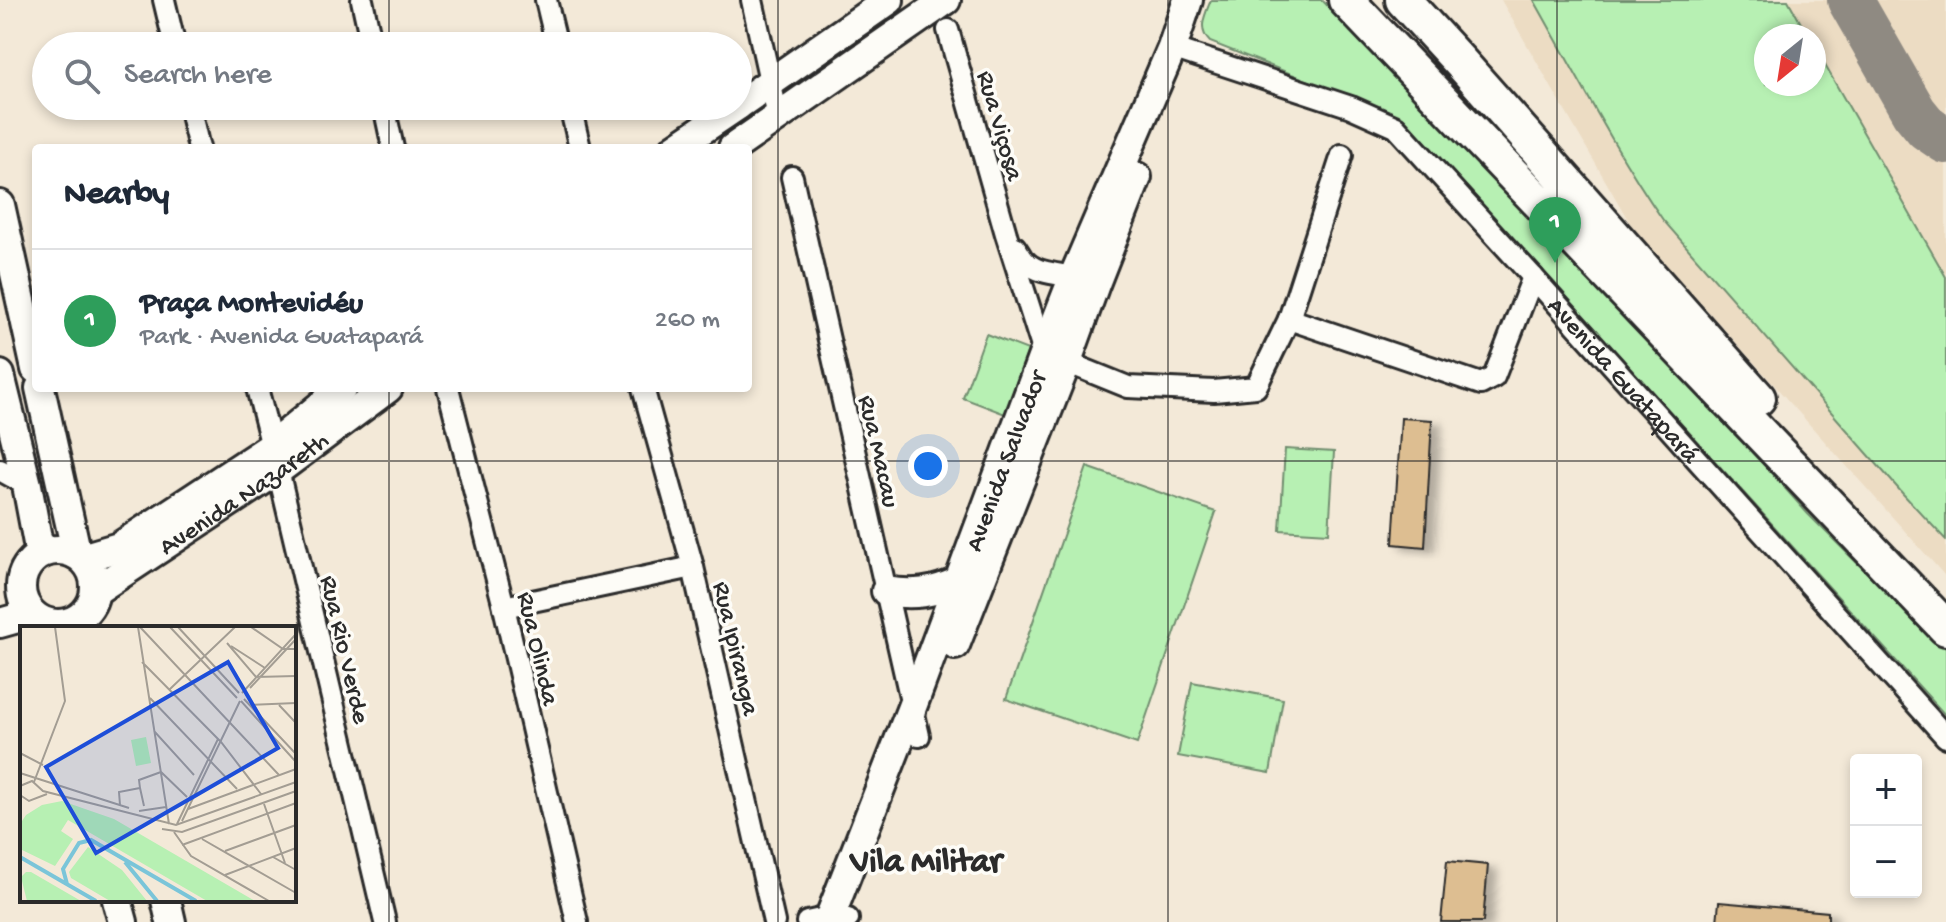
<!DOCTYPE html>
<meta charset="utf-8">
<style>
body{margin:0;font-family:"Gochi Hand",sans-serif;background:#f2f2f3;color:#1f2937}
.controls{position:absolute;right:24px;bottom:24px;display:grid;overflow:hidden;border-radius:8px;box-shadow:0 4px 12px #0003}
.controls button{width:72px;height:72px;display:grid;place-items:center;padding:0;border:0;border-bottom:2px solid #e0e1e3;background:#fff;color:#1f2937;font:40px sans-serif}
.compass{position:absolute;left:1754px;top:24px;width:72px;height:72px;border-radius:50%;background:#fff;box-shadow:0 4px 12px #0003;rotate:210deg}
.you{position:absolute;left:928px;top:466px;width:28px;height:28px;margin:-20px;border:6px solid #fff;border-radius:50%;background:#1a73e8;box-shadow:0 0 0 12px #1a73e833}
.badge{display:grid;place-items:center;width:52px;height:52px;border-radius:50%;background:#1f6fb2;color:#fff;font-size:26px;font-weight:700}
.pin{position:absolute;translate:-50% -66px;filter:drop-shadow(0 2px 4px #0008)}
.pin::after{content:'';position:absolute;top:42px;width:28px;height:24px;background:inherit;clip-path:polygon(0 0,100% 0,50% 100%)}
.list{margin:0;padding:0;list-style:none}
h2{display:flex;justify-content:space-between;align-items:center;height:104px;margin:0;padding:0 32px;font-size:34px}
h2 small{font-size:26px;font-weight:400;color:#747a83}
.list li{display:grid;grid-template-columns:52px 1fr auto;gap:24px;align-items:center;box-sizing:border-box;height:144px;padding:0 32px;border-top:2px solid #e0e1e3}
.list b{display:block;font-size:30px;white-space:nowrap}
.list p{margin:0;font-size:26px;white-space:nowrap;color:#747a83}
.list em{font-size:26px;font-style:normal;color:#747a83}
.icon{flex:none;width:44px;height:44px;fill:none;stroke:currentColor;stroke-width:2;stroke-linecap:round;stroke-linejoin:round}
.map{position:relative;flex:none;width:1946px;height:922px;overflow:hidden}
.search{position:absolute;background:#fff;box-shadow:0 4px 12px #0003;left:32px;top:32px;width:720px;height:88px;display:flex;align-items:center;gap:20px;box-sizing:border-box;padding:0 28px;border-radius:44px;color:#747a83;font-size:30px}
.panel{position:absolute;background:#fff;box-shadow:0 4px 12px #0003;left:32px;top:144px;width:720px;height:248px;border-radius:8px}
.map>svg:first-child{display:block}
.built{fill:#ecdcc3;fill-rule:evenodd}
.green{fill:#b7f0b3;stroke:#718e6f;stroke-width:2}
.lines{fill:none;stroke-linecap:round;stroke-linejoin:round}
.taxiway{stroke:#8f8a82;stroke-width:46}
.building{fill:#ddbe91;stroke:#2b2b2b;stroke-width:2;filter:url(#shadow)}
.street-casing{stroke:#2b2b2b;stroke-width:26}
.secondary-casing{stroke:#2b2b2b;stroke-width:34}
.highway-casing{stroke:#2b2b2b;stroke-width:40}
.street{stroke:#fdfcf7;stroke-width:20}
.secondary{stroke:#fdfcf7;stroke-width:28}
.highway{stroke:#fdfcf7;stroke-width:34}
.grid{fill:none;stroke:#2b2b2b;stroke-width:2;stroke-opacity:0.55}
.labels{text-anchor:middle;stroke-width:7;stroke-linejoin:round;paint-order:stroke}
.street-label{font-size:26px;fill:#2b2b2b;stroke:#fdfcf7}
.district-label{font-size:34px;font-weight:bold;fill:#2b2b2b;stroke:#fdfcf7}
.inset-river{fill:none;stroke:#7ac5d9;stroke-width:4}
.inset-road{fill:none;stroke:#a39d93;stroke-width:2}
.view{fill:#1d4ed8;fill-opacity:0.15;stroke:#1d4ed8;stroke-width:4}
.inset-edge{fill:none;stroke:#2b2b2b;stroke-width:4}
</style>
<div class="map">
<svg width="1946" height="922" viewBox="0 0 1946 922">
<defs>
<filter id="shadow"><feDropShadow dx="9" dy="5" stdDeviation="4" flood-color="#0004"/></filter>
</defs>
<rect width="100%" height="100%" fill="#f3e9d8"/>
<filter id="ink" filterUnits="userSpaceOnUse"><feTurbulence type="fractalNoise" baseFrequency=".0125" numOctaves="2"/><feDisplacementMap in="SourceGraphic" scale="16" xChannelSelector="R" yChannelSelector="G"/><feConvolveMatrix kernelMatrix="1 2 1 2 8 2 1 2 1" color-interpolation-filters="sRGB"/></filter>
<g filter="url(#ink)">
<path class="built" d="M1501,0H1946V577L1631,225ZM1766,36H1814V84H1766Z"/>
<path class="green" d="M1211,0H1322L1714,409L1808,514L1858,564L1946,648V716L1404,118L1210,42C1197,29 1205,15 1211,0Z
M1534,0H1788L1808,36H1766V84H1814V46L1946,277V540L1903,494L1663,220C1615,150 1576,74 1534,0Z
M986,334L1028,350L1005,414L963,398Z
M1285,449L1334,452L1329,533L1280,530Z
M1087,467L1216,512L1137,744L1006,699Z
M1192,682L1283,699L1270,773L1178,756Z"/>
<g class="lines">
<path class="taxiway" d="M1850,0L1914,112L1927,128L1946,141"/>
</g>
<path class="building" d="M1401,418L1432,420L1425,547L1393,544Z
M1447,861L1488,865L1483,922H1441Z
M1719,902L1828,912V922H1717Z"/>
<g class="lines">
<g class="street-casing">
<g id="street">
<path d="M164,0L175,46"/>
<path d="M362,0L372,46"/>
<path d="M546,0L557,46"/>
<path d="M752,0L778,117"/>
<path d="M948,30L1006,234L1044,353L1128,387L1214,391L1256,387L1289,319"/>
<path id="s1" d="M1172,48L1351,107L1396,127L1533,277L1946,737"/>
<path d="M189,106L199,148"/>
<path d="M384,106L393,148"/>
<path d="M570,106L580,148"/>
<path d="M1342,155L1289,319L1481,384L1494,377L1533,277"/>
<path d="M792,177L919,736"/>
<path d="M1015,247C1019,252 1022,260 1027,263C1042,276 1066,273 1084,280"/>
<path d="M257,388L278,470L385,922"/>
<path d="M448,388L504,607L577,922"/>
<path d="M643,388L693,567L774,922"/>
<path d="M0,470L27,485"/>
<path d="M504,607L693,567"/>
<path d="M807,922L830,917L848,919"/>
</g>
</g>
<g class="secondary-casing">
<g id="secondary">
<path d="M738,105L889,0"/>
<path d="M675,148L737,106"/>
<path d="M733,148L946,0"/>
<path d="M0,205L36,369"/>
<path d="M0,375L27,485L40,554"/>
<path d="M40,388L77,555"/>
<circle cx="58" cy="587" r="37"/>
<path d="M82,558L119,547L271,447L342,388"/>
<path id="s2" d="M95,591L278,470L388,388"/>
<path d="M886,591C912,596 934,593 959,581"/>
<path d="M0,623L32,614"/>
<path d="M955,645L1067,361L1095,284L1137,177"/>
<path d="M117,900L123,922"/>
<path d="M166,900L171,922"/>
<path id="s3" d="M828,922L912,707L1044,353L1074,276L1172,48L1188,0"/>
</g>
</g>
<g class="highway-casing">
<path id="highway" d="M1346,0L1946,628
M1403,0L1461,63L1758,398"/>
</g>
<use href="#street" class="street"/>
<use href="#secondary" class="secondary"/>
<use href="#highway" class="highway"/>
</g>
</g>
<path class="grid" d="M389,0V46M778,0V922M1168,0V922M1557,0V922M389,106V148M389,388V922M0,461H1946"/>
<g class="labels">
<g class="street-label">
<text transform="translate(1002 125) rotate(74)" y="9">Rua Viçosa</text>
<text dy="9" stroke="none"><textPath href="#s1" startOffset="578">Avenida Guatapará</textPath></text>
<text transform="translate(881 451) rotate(77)" y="9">Rua Macau</text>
<text dy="9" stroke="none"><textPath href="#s3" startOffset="494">Avenida Salvador</textPath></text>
<text dy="9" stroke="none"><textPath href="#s2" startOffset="178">Avenida Nazareth</textPath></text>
<text transform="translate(540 648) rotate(77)" y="9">Rua Olinda</text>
<text transform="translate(738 648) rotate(77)" y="9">Rua Ipiranga</text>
<text transform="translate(347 649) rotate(77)" y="9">Rua Rio Verde</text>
</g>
<g class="district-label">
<text x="926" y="870">Vila Militar</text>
</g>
</g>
<g transform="translate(20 626)">
<rect width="276" height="276" fill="#f3e9d8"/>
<path d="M126,111L131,137L116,140L111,114ZM42,175L94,193L235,275H187L48,194L41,205L53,213L35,240L0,223V198L6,189L22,179ZM68,221L102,244L127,275H90L51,252L49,246ZM6,246H11L61,275H7L1,251Z" fill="#b7f0b3"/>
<path class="inset-river" d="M0,231L76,275M105,236L137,275M47,258L43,243L59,217L71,214L176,275"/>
<path class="inset-road" d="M118,1L149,198M120,1L259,149M150,1L217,72M158,1L219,67M231,1L263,23H276M207,17L236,51L276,50M211,20L245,42M122,36L201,116L241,168M230,62L276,13M150,63L215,1M222,67L276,8M130,72L217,163M224,73L276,128M221,75L276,136M230,79L276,77M259,79L276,97M134,105L174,149M0,127L23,139M0,147L109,182M14,156L45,75L35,1M0,160L12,155L23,165L156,199L276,156M120,162L119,154L141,146L167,171M0,169L9,175L27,168M244,178L265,237M100,179L99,166L120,162L124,180M168,183L276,143M119,185L146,181M162,195L220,75M157,198L198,113M142,203L162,206L276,165M154,206L171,230L249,275M182,213L276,267M162,219L276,177M205,225L276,199M253,231L276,244M205,249L276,222"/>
<path class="view" d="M208,36L258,122L76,227L26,141Z"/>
<rect width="276" height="276" class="inset-edge"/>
</g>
</svg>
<div class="controls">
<button>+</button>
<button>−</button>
</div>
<svg class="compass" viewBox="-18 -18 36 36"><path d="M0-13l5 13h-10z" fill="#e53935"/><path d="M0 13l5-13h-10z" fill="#747a83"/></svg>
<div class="you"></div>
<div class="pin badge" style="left:1555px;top:263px;background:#2e9e5b">1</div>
<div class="search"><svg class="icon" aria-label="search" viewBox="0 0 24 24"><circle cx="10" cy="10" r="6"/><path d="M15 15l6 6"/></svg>Search here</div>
<section class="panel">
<h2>Nearby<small></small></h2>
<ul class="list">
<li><span class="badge" style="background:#2e9e5b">1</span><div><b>Praça Montevidéu</b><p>Park · Avenida Guatapará</p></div><em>260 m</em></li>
</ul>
</section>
</div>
